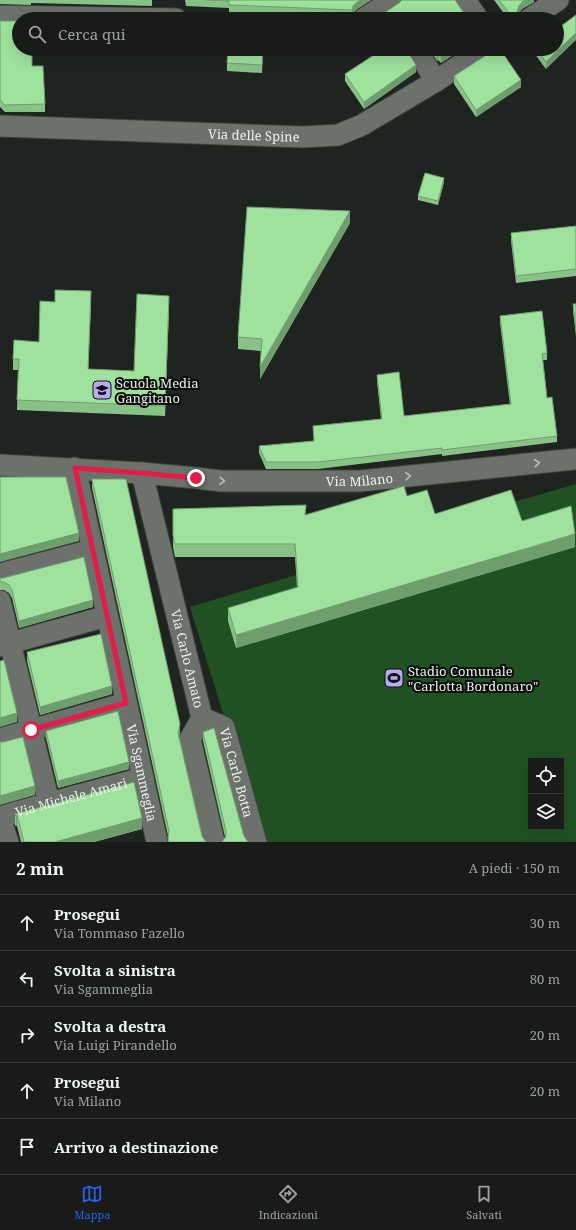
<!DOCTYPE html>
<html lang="it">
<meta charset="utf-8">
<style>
body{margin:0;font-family:"Noto Serif",serif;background:#252825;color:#f1f3f6}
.controls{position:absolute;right:12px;bottom:12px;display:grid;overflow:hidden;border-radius:0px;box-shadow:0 4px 16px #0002}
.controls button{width:36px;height:36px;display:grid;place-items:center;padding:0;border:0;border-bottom:1px solid #363937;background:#181b18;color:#f1f3f6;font:20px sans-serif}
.stop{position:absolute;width:12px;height:12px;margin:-9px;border:3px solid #e11d48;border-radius:50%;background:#fff}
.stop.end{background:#e11d48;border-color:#fff;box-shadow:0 1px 4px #0008}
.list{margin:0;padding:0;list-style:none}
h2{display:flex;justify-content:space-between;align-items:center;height:52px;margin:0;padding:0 16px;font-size:17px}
h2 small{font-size:13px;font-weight:400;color:#9fa1a2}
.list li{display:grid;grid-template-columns:26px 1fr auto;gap:12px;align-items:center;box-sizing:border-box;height:56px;padding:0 16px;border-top:1px solid #363937}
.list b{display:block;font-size:15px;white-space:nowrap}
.list p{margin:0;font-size:13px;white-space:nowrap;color:#9fa1a2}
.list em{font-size:13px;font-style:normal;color:#9fa1a2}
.icon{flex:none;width:22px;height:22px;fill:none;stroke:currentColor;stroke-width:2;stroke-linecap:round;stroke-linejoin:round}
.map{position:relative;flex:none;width:576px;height:842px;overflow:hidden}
.search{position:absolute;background:#181b18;box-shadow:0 4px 16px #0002;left:12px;right:12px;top:12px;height:44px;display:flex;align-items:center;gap:10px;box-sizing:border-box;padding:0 14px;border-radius:22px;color:#9fa1a2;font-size:15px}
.sheet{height:332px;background:#181b18}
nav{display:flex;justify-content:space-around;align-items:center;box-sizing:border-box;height:56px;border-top:1px solid #363937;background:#181b18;font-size:11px;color:#9fa1a2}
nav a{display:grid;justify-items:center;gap:2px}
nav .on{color:#2563eb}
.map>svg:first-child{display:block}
.green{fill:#205122;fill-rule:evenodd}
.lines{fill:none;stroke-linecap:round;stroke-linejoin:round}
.street-casing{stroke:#3c403c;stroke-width:23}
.street{stroke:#6c716c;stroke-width:21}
.wall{fill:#88c287}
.shaded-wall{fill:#6f9e6e}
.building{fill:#9ee29d;stroke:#6f9e6e}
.oneway{stroke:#b9bdb9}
.route{stroke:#e11d48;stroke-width:5}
.labels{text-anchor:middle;stroke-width:4;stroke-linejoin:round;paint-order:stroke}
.street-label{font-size:13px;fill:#edf0ed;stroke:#0b0d0b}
.poi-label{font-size:13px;fill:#edf0ed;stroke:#0b0d0b;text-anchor:start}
</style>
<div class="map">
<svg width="576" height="842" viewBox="0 0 576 842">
<rect width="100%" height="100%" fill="#202420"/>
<path class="green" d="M576,484V842H263L190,607L296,575V571L305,568L511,503ZM531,761H561V827H531Z"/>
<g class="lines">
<g class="street-casing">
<g id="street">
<path d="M465,0L478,19"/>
<path d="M0,16L176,19"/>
<path d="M363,19L393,0"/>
<path d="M529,19L558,0"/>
<path d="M416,49L436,81"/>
<path id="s1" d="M0,126L303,137L338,135L362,125L436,81L484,49"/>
<path id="s2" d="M0,465L142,473L196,478L221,481H360L576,459"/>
<path id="s3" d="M75,468L157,842"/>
<path id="s4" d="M142,473L202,718L190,739L214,842"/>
<path d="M0,574L92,550"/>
<path d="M0,601L49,803"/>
<path d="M0,646L107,616"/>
<path id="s5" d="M202,718L224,727L256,842"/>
<path d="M0,739L126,703"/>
<path id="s6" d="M8,842L0,817L49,803L143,778"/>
</g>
</g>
<use href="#street" class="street"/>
</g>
<path class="wall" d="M0,0H152V6L31,3V5L0,4Z
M185,0H371L357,9L353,13L352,16L231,12H229V8L186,6Z
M494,0H534V2L522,9L519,13L518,16L520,19H508Z
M0,21L32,66L45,104V112H5L0,107Z
M263,49L262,73L227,71V63Z
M370,49H406L416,72L364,109L345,81V74L374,55Z
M430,49H462L441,63L438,60L437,61Z
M531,49H557L546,69Z
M454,76L521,87L476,117L454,84Z
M444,182L438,205L418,200V196Z
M350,223L260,379L261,351L238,349V337Z
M576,226V276L516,283L511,241V233Z
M55,302H91L88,369L134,371L169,306L165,416L17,410L18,370H13V359L39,342Z
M573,304H576V336L573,311Z
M500,316L547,353V360H543L547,398L557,436V442L442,456V454L318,469H266L259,453V446L314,441L313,426L381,419L377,381V375L404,416L510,405L500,323Z
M92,479L180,733L179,736L202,836L206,842H168V836L92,488Z
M407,496L435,514L522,521L575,547L236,648L228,621V608L297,588L295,557H175L173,547V509L306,515Z
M0,578L93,607L19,628L12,598L9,593L4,590H0Z
M27,652L112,694L40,715L27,661Z
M46,731L129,769L58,788L46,738Z
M203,732L244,836L247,842L225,837L203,741Z
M15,814L142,829L94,842H21L17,826H16L15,825Z"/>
<path class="shaded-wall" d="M360,0H371L357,9L353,13L352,16V10L353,6L357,2Z
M526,0H534V2L522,9L519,13L517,19V12L519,6L522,2Z
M576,33V40L546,69V62Z
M452,49H462L441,63V57Z
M438,53V60L437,61V54Z
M416,65V72L364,109V102Z
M521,80V87L476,117V110Z
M444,178V182L438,205V201Z
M350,211V223L260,379V367Z
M91,291V302L88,379V369Z
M169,296V306L165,416V406Z
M79,533V541L0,562V554Z
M575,534V547L236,648V635Z
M93,600V607L19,628V621Z
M112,686V694L40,715V707Z
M17,713V722L0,727V718Z
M180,724V733L178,742V733Z
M129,762V769L58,788V781Z
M35,786V795L0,805V796Z
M17,815V826H16V816Z
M142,818V829L94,842H55Z"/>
<path class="building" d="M207,0H360L357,2L353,6L352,10L231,5H229V1Z
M402,0H455L468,19H375L399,3Z
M499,0H526L522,2L519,6L517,12L520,19H514Z
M547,15L549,19H540Z
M576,15V33L546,62L536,49H557V29Z
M0,21H19V49H32V66H43L45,104L5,105L0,100Z
M228,49H263L262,65L227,63Z
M374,49H406L416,65L364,102L345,74L377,53Z
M434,49H452L441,57L438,53L437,54Z
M493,49H500L521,80L476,110L454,76L491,52Z
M425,173L444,178L438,201L418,196Z
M247,207L350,211L260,367L262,339L238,337Z
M576,226V269L516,276L511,233Z
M55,290L91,291L88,369L134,371L137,294L169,296L165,406L17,400L19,359H13L14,340L39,342L40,301L55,302Z
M573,304H576V329Z
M542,311L547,353L542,354L547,398L552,397L557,436L442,450V448L318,462H266L259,446L314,441L313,426L382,419L377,375L399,372L404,416L511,404L500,316Z
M0,477H66L79,533L0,554Z
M92,479H126L180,724L178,733L202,836L206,842H169L168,838L169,831Z
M404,486L407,496L427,490L435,514L511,490L522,521L571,506L575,534L236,635L228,608L298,587L295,544H175L173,535V509L306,505L305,515Z
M84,557L93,600L19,621L12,590L9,585L4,582H0V578H3Z
M101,634L112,686L40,707L27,652Z
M4,660L17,713L0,718V661Z
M118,711L129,762L58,781L46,731Z
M214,728L244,836L248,842H222L226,836V831L203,732Z
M23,737L35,786L0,796V742H3Z
M134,782L142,818L55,842H24L17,815L16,816L15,814Z"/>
<defs><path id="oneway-chevron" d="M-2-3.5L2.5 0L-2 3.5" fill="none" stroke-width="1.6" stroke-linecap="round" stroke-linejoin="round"/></defs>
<g class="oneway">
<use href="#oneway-chevron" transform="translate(537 463) rotate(-6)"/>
<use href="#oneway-chevron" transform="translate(408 476) rotate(-6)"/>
<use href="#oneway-chevron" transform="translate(222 481) rotate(3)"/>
</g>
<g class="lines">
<path class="route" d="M31,730L126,703L75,468L142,473L196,478"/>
</g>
<defs>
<g id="school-square" transform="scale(1)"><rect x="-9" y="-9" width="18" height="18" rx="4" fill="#baaaf6" stroke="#0b0d0b"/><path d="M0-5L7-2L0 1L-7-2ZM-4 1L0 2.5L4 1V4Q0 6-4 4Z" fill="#111"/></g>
<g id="stadium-square" transform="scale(1)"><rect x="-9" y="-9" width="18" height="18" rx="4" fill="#baaaf6" stroke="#0b0d0b"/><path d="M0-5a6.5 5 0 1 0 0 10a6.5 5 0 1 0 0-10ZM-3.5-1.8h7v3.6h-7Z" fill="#111"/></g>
</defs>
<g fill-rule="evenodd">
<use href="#school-square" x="102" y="390"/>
<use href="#stadium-square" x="394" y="678"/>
</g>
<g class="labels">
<g class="street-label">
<text dy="5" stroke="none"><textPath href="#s1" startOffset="254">Via delle Spine</textPath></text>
<text dy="5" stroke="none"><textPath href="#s2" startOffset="360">Via Milano</textPath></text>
<text dy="5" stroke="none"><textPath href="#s4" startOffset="191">Via Carlo Amato</textPath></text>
<text dy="5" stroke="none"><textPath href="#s3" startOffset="312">Via Sgammeglia</textPath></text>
<text dy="5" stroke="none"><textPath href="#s5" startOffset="71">Via Carlo Botta</textPath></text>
<text dy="5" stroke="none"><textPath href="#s6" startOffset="100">Via Michele Amari</textPath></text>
</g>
<g class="poi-label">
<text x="116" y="388">Scuola Media<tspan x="116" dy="15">Gangitano</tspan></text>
<text x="408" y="676">Stadio Comunale<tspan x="408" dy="15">"Carlotta Bordonaro"</tspan></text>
</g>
</g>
</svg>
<div class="controls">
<button><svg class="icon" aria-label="locate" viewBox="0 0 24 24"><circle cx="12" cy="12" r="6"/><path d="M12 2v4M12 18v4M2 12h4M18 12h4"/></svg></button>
<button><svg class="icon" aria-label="layers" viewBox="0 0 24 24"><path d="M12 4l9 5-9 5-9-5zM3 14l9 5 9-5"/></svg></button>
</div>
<div class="stop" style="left:31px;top:730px"></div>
<div class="stop end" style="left:196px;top:478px"></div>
<div class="search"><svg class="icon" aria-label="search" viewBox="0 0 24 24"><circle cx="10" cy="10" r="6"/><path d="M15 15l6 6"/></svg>Cerca qui</div>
</div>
<section class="sheet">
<h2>2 min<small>A piedi · 150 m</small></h2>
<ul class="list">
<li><svg class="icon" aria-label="ahead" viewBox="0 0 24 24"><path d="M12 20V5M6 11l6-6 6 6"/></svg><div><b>Prosegui</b><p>Via Tommaso Fazello</p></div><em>30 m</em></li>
<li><svg class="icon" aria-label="left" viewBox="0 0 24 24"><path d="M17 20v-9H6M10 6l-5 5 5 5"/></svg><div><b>Svolta a sinistra</b><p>Via Sgammeglia</p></div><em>80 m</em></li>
<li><svg class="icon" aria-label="right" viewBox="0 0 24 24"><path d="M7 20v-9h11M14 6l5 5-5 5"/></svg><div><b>Svolta a destra</b><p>Via Luigi Pirandello</p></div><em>20 m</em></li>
<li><svg class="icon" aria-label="ahead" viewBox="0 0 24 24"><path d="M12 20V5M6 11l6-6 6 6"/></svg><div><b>Prosegui</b><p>Via Milano</p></div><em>20 m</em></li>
<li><svg class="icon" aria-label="arrive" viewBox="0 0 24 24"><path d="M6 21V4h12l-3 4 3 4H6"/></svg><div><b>Arrivo a destinazione</b></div></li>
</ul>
</section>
<nav>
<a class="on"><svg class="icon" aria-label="map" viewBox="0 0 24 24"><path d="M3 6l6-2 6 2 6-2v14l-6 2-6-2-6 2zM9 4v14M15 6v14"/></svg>Mappa</a>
<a><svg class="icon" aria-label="directions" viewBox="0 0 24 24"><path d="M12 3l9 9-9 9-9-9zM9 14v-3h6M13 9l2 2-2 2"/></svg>Indicazioni</a>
<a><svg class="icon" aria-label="saved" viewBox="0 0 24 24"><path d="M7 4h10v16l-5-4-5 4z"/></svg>Salvati</a>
</nav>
